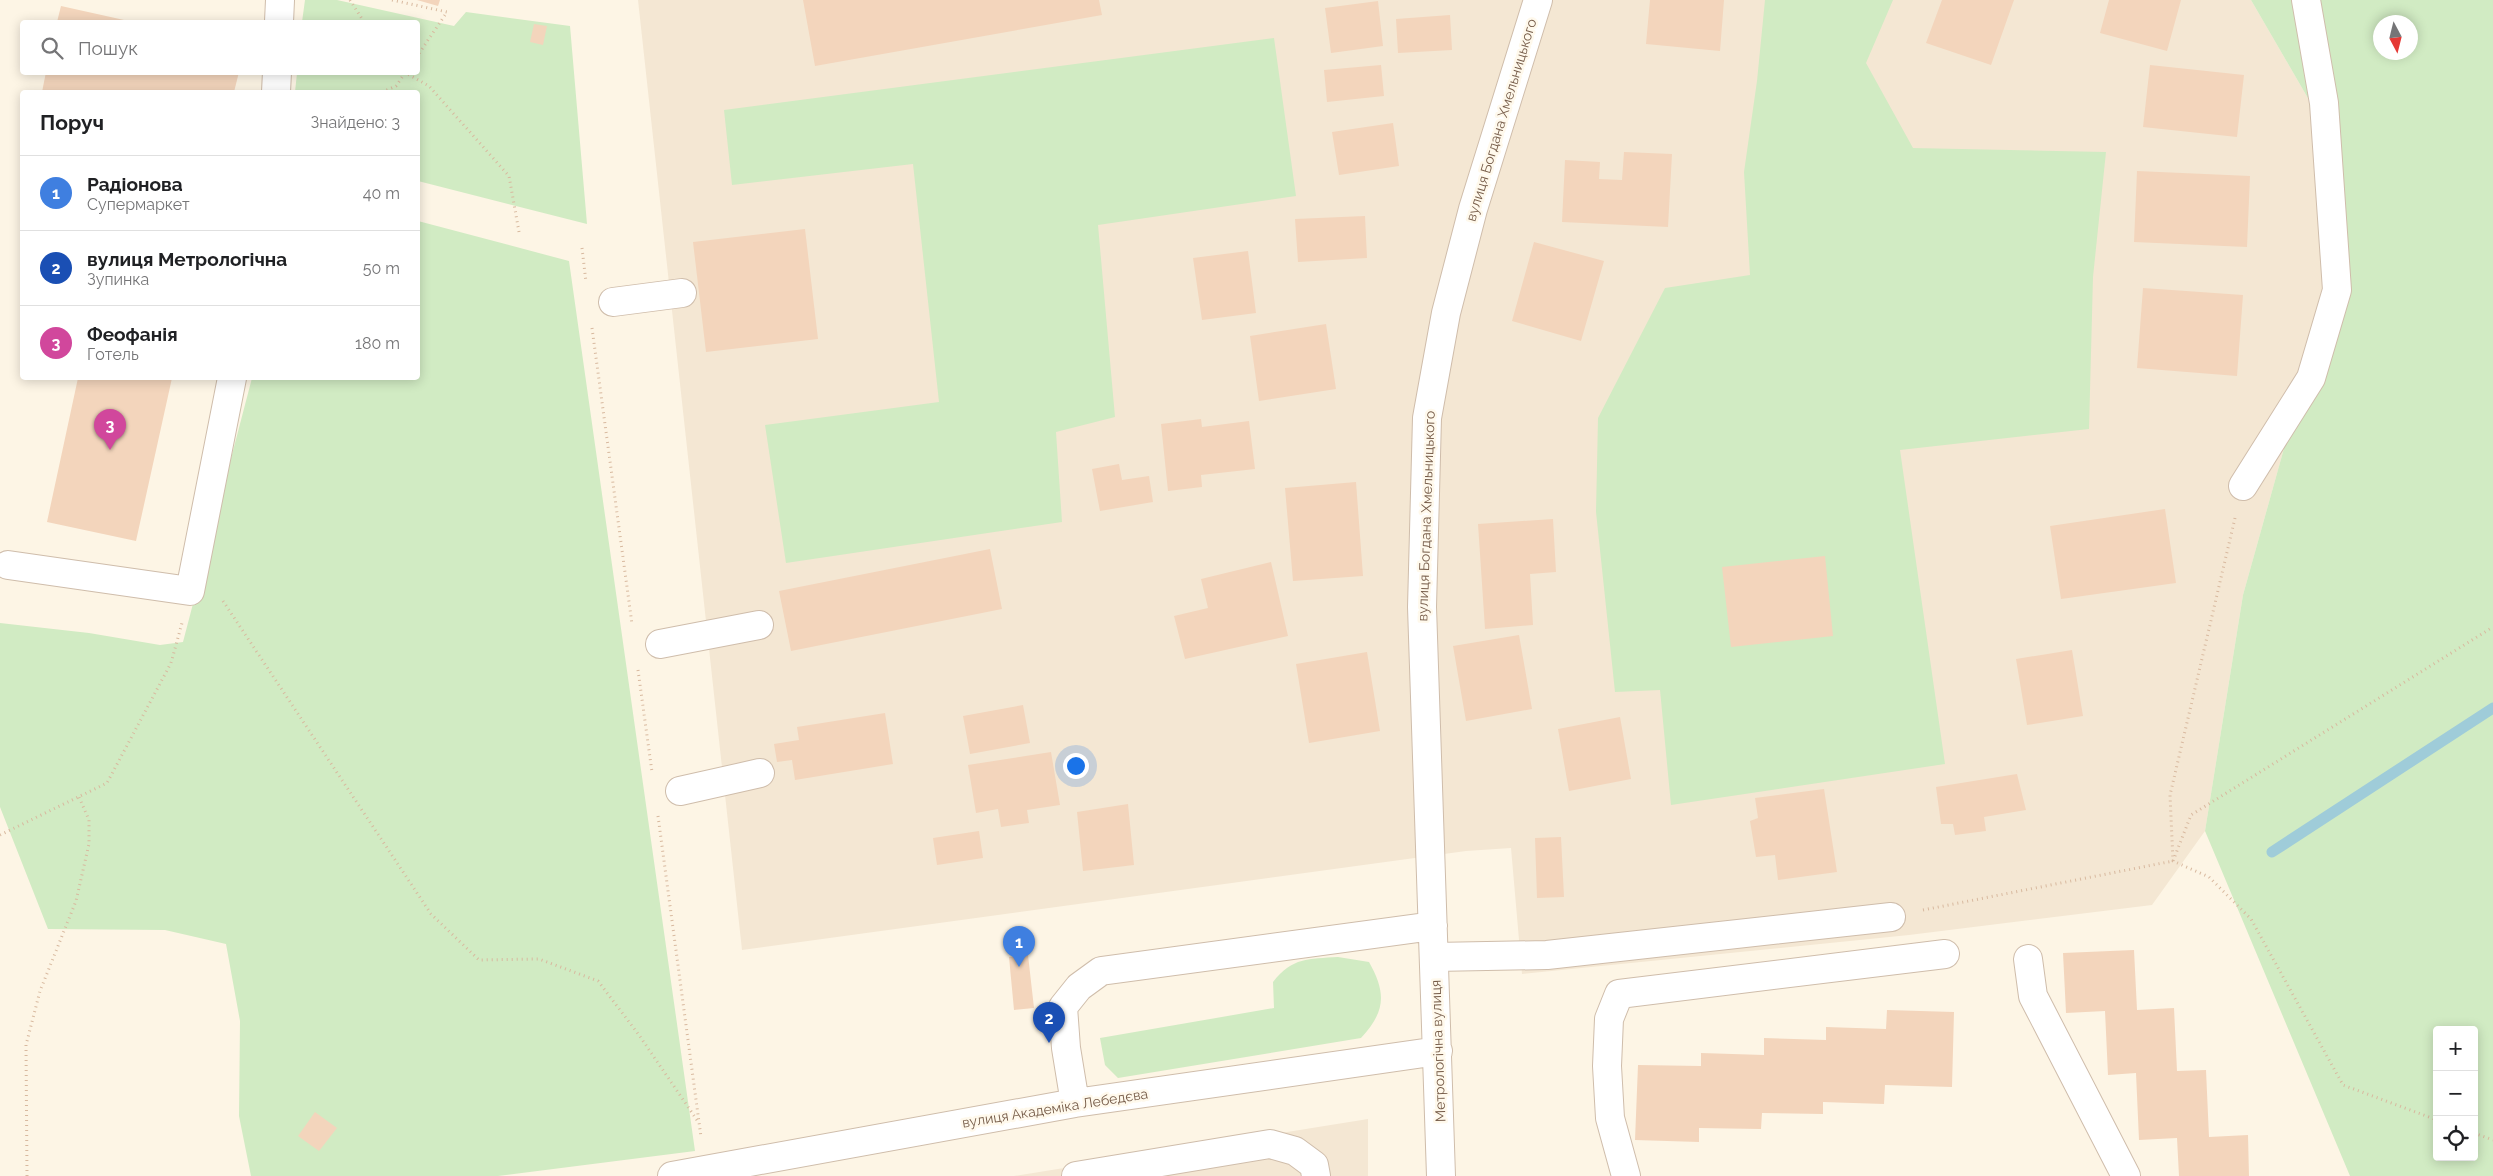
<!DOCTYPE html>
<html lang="uk">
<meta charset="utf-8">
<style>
body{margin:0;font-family:Raleway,sans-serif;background:#f6f6f6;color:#202124}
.controls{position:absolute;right:15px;bottom:15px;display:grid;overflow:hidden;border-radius:5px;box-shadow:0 2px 12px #0003}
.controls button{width:45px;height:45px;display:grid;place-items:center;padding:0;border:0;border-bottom:1px solid #e0e0e0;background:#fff;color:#202124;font:25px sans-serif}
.compass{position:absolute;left:2373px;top:15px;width:45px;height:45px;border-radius:50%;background:#fff;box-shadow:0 2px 12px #0003;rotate:173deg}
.you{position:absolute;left:1075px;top:765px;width:18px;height:18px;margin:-12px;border:4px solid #fff;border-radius:50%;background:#1a73e8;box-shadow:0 0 0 8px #1a73e833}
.badge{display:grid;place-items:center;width:32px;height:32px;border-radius:50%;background:#7a4734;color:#fff;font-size:16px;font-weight:700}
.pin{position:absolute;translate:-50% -41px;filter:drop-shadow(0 1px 2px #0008)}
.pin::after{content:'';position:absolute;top:26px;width:18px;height:15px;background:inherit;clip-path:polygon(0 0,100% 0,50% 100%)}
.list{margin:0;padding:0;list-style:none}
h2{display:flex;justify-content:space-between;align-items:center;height:65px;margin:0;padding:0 20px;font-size:21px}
h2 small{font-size:16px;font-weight:400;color:#757577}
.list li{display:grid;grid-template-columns:32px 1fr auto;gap:15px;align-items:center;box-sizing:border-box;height:75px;padding:0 20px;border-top:1px solid #e0e0e0}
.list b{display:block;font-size:19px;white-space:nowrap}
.list p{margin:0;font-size:16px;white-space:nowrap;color:#757577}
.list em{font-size:16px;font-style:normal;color:#757577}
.icon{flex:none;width:28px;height:28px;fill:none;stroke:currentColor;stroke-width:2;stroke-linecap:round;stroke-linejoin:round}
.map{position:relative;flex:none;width:2493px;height:1176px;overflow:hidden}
.search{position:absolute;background:#fff;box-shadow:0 2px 12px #0003;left:20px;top:20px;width:400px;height:55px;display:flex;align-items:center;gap:12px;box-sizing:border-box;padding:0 18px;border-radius:5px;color:#757577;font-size:19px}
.panel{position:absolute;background:#fff;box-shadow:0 2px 12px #0003;left:20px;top:90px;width:400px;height:290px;border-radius:5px}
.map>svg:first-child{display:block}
.residential{fill:#f4e7d3}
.green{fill:#d1ebc3;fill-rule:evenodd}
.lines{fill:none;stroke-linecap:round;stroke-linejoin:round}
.stream{stroke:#9fccd9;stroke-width:11}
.building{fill:#f3d5bc}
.minor-casing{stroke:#cfbdab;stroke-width:30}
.path{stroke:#d8b99f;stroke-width:3;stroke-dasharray:1 4;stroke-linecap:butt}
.minor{stroke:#fff;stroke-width:28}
.labels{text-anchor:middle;stroke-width:5;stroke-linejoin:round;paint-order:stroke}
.street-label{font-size:14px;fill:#765c49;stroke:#fff9ec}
</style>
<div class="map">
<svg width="2493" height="1176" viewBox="0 0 2493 1176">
<rect width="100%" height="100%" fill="#fdf5e5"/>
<path class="residential" d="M638,0H2251L2309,100L2328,291L2243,595L2205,831L2152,905L1909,935L1522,974L1511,848L1466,851L742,950Z
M1368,1119V1176H1014Z"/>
<path class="green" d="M305,0H337L454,26L466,12L570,26L587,224L418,181V92H295L297,73L418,72V22H302Z
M1765,0H1893L1866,63L1913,148L2106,152L2093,277L2089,429L1900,450L1945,764L1671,805L1660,690L1615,692L1596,512L1598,418L1665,288L1750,275L1744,172L1757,81Z
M2251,0H2493V1176H2350L2205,831L2243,595L2328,291L2309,100ZM2380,22H2410V52H2380ZM2437,1030H2474V1157H2437Z
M1274,38L1296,196L1098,225L1115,417L1056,432L1062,522L786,563L765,425L939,402L913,164L732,185L724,110Z
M418,221L569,261L695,1151L498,1176H251L239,1116L240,1021L226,944L165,930L48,929L0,807V623L89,633L160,645L183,642L252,378H418Z
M1338,957L1369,962C1387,994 1385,1012 1361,1038L1118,1078L1105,1065L1100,1038L1274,1008L1273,982C1293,957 1308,959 1338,957Z"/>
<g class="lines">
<path class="stream" d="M2272,852L2493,708"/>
</g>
<path class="building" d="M417,0H440L438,6Z
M803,0H1099L1102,15L815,66Z
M1650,0H1724L1720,51L1646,44Z
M1942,0H2014L1991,65L1926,43Z
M2109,0H2181L2167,51L2100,33Z
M1378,1L1383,46L1331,53L1325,8Z
M61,6L133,22H57Z
M1450,15L1452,50L1398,53L1396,19Z
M534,24L547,26L543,45L530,42Z
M1381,65L1384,96L1327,102L1324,70Z
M2150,65L2244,75L2237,137L2143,127Z
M46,72H239L234,92H42Z
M1393,123L1399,166L1339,175L1332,132Z
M1624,152L1672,154L1668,227L1562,222L1565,160L1600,162L1599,179L1622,180Z
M2137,171L2250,176L2247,247L2134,242Z
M1365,216L1367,258L1298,262L1295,219Z
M805,229L818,339L706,352L693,242Z
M1534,242L1604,261L1581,341L1512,321Z
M1248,251L1256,313L1202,320L1193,258Z
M2143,288L2243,295L2237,376L2137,368Z
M1326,324L1336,389L1259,401L1250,336Z
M78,378H172L136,541L47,522Z
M1201,419L1202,427L1249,421L1255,469L1201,475L1202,487L1168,491L1161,424Z
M1119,464L1122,480L1149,476L1153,502L1100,511L1092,469Z
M1356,482L1363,576L1293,581L1285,488Z
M2165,509L2176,583L2061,599L2050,526Z
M1553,519L1556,572L1530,574L1533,625L1485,629L1478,524Z
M990,549L1002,609L791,651L779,591Z
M1825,556L1833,636L1731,647L1722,567Z
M1271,562L1288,636L1185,659L1174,616L1208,608L1201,579Z
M1519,635L1532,709L1466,721L1453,646Z
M2072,650L2083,716L2027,725L2016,659Z
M1367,652L1380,731L1309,743L1296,664Z
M1023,705L1030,743L970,754L963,716Z
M885,713L893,764L795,780L792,760L777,762L774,744L799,740L797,727Z
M1620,717L1631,779L1569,791L1558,729Z
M1051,752L1060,805L1027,810L1029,823L1001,827L998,809L976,813L968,765Z
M2017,774L2026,810L1984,817L1986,831L1955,835L1953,824H1941L1936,787Z
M1824,789L1837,872L1778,880L1775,855L1756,857L1750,821L1758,818L1755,798Z
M1128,804L1134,865L1083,871L1077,812Z
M979,831L983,858L937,865L933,838Z
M1561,837L1564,897L1537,898L1535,838Z
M2134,950L2137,1010L2174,1008L2177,1071L2206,1070L2209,1137L2248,1135L2249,1176H2179L2177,1138L2139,1140L2136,1073L2108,1075L2105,1011L2066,1013L2063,953Z
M1028,955L1034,1008L1014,1010L1009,957Z
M1887,1010L1954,1012L1952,1087L1885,1085L1884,1104L1823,1102V1114L1762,1113L1761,1129L1699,1128V1142L1635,1140L1638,1065L1701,1066V1053L1764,1055V1038L1826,1040V1027L1886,1029Z
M315,1112L337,1128L319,1151L298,1136Z"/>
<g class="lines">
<g class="minor-casing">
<path id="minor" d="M279,22L280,0
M276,92L277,72
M613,302L682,293
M2243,486L2311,378L2337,290L2324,103L2306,0
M8,565L190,591L232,378
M660,644L759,625
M680,791L760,773
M1434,957L1547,955L1891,917
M2028,959L2033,996L2126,1176
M1075,1103L1066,1048L1063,1007L1079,987L1101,971L1433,926
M672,1176L1075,1103L1438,1051
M1076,1176L1270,1144L1295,1151L1314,1165L1316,1176
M1441,1176L1422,607L1427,418L1446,313L1473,209L1538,0
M1626,1176L1610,1118L1607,1066L1609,1019L1619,994L1945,954"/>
</g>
<path class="path" d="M350,0L364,22
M392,0L447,12L418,55
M404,72L429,86L509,176L519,232
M382,92L396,86L405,73
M582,248L586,282
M592,328L632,624
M2235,518L2170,795L2173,861L2209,877L2251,919L2343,1085L2437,1120
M223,601L431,914L479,960L539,959L598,981L639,1035L699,1123
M638,670L652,772
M658,816L701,1137
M0,835L107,783L171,663L182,623
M1923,910L2173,861L2191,815L2493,627
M2474,1133L2493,1140
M27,1176L26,1045L40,991L76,901L89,844V820L79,797"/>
<use href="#minor" class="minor"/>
</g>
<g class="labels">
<g class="street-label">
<text transform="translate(1501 120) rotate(-73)" y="5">вулиця Богдана Хмельницького</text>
<text transform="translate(1426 516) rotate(-88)" y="5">вулиця Богдана Хмельницького</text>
<text transform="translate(1438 1051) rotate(-92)" y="5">Метрологічна вулиця</text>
<text transform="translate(1055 1108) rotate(-9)" y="5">вулиця Академіка Лебедєва</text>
</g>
</g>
</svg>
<div class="controls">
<button>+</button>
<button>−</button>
<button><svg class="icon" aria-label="locate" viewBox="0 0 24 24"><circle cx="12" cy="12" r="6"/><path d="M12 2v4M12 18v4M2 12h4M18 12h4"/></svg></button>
</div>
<svg class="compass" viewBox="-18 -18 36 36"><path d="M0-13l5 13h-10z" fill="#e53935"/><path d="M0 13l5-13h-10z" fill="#757577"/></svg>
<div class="you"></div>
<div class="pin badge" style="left:1019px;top:967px;background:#3f7fe0">1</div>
<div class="pin badge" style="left:1049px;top:1043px;background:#1a4fb4">2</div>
<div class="pin badge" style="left:110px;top:450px;background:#d1479c">3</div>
<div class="search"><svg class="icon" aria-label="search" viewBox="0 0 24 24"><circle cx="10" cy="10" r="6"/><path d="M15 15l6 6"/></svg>Пошук</div>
<section class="panel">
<h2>Поруч<small>Знайдено: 3</small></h2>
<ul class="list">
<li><span class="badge" style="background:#3f7fe0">1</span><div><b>Радіонова</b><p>Супермаркет</p></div><em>40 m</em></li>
<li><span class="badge" style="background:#1a4fb4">2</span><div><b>вулиця Метрологічна</b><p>Зупинка</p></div><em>50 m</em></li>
<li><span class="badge" style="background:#d1479c">3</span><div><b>Феофанія</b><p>Готель</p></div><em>180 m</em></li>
</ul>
</section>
</div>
